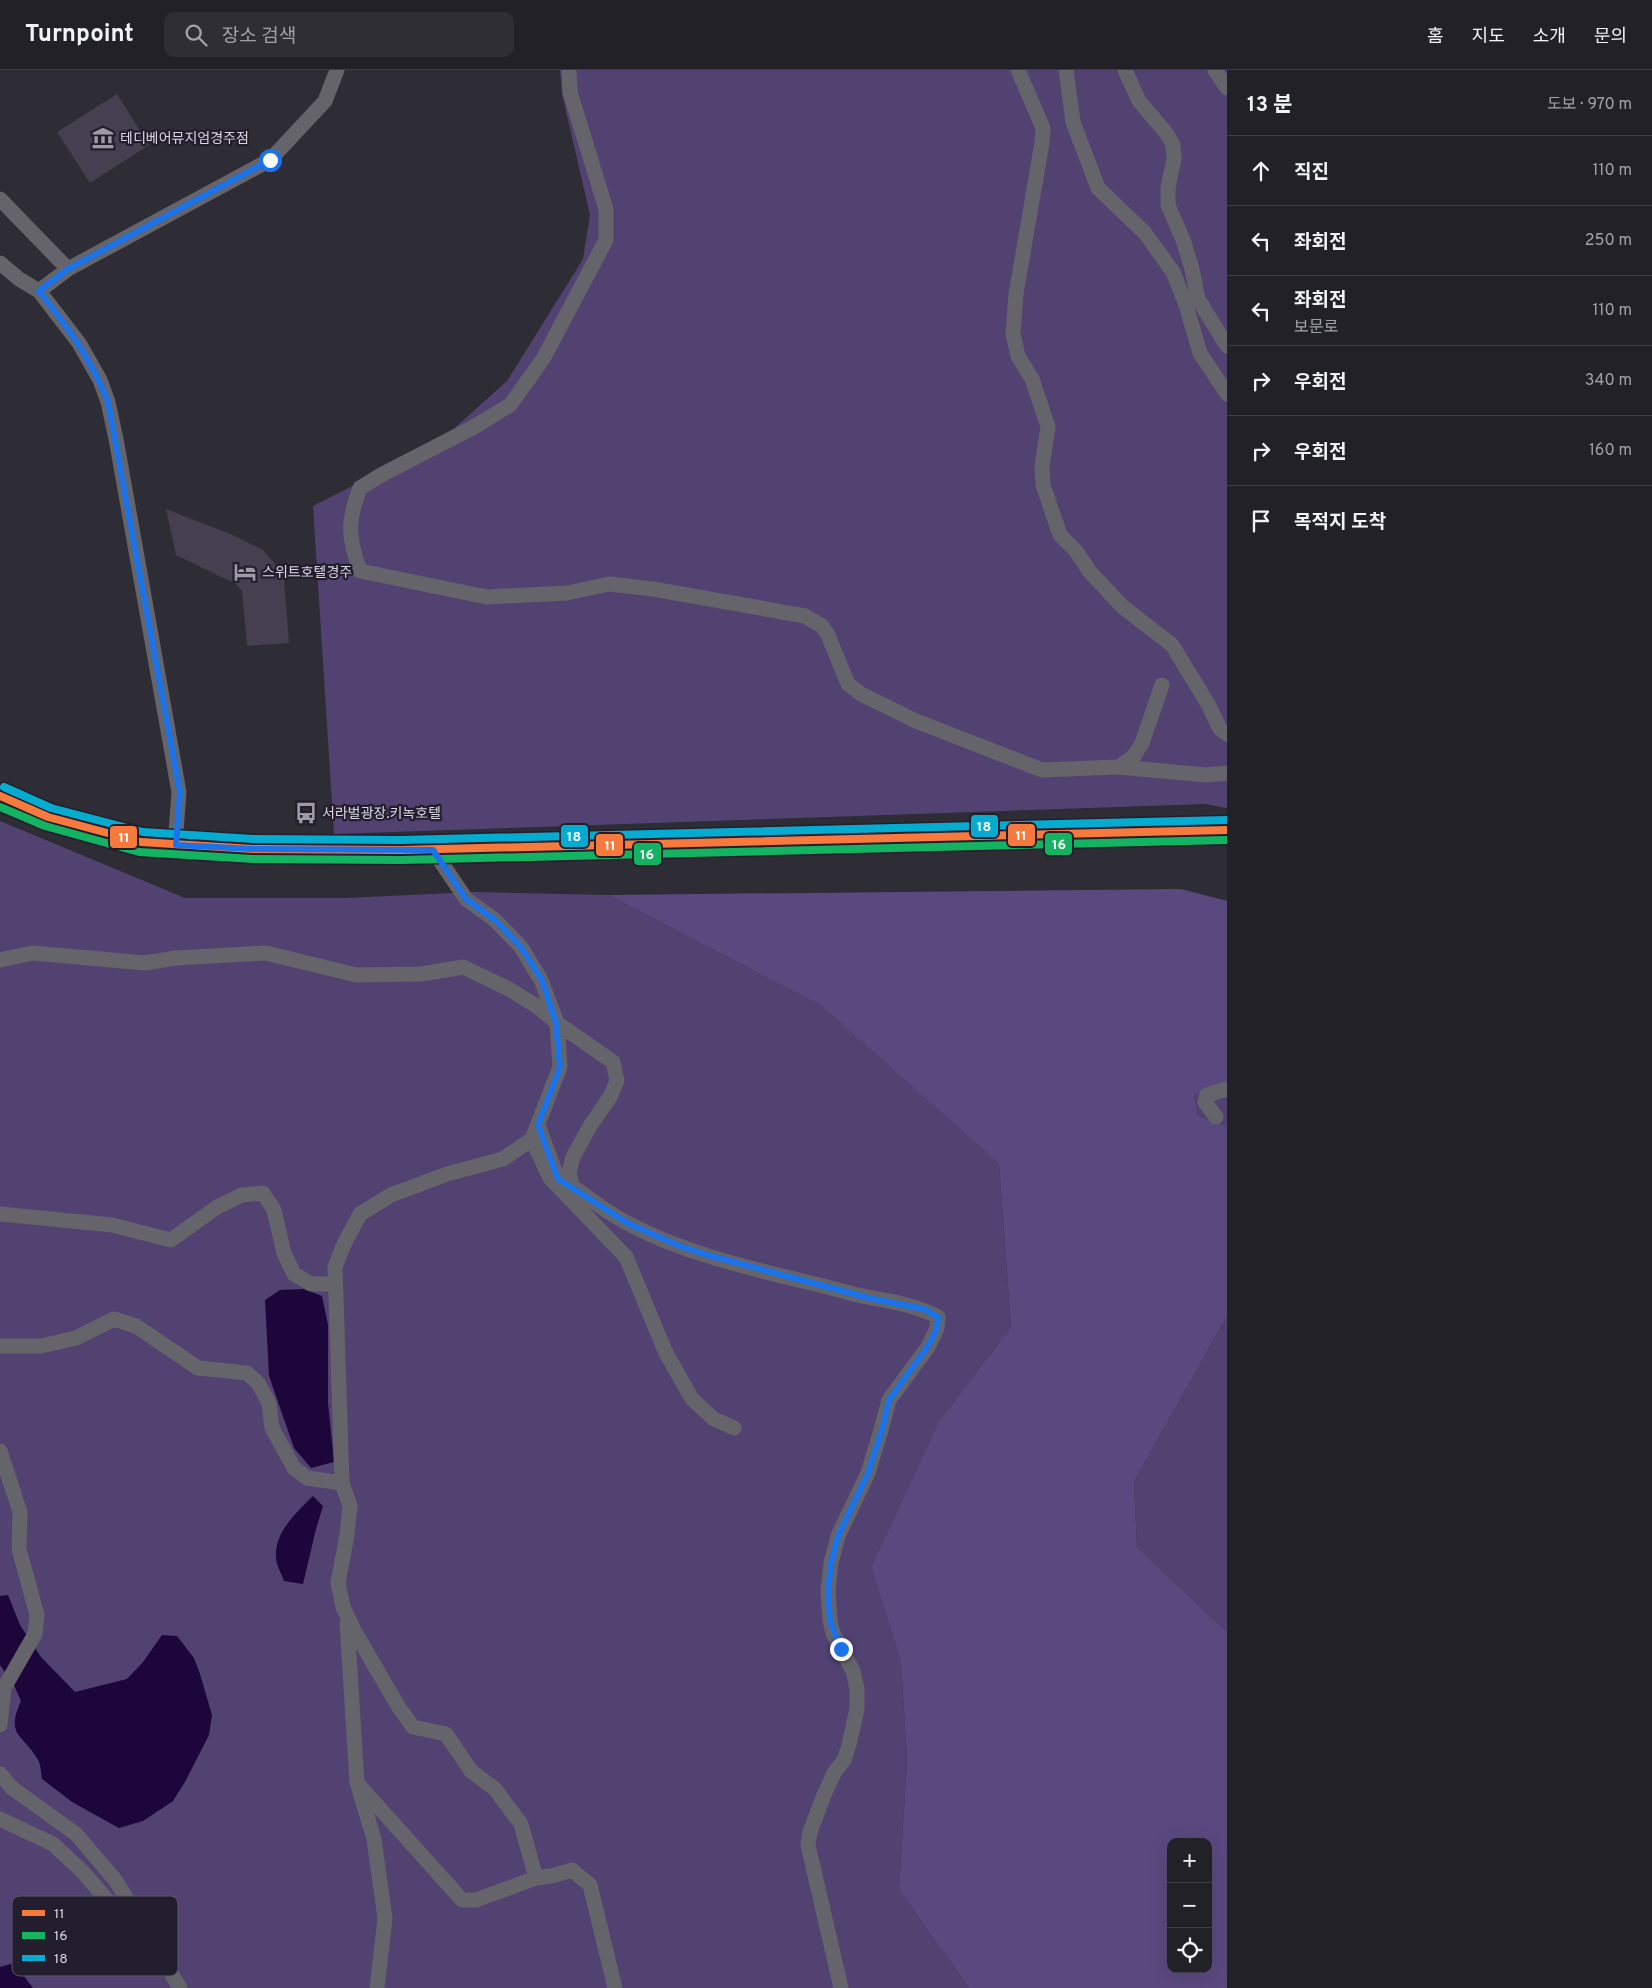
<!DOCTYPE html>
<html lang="ko">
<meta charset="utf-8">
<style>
body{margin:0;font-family:Overpass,"Noto Sans KR",sans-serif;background:#2e2e34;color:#f1f3f6}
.controls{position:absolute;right:15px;bottom:15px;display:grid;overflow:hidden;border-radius:10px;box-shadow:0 5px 20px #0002}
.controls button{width:45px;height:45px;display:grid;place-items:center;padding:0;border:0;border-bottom:1px solid #3f3e45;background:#222128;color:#f1f3f6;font:25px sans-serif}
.stop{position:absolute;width:15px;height:15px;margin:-11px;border:4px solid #1a73e8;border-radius:50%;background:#fff}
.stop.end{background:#1a73e8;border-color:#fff;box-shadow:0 1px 5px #0008}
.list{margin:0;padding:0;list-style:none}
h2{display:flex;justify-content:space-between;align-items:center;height:65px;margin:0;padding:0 20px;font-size:21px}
h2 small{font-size:16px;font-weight:400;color:#a2a3a8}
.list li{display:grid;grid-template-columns:32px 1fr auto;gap:15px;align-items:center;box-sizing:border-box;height:70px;padding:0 20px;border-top:1px solid #3f3e45}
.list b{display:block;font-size:19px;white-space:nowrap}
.list p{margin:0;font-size:16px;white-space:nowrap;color:#a2a3a8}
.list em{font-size:16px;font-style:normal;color:#a2a3a8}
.icon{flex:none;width:28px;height:28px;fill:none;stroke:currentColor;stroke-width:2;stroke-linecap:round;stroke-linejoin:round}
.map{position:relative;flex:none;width:1227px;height:1918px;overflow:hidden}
header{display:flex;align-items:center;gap:30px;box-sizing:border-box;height:70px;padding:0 25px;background:#222128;border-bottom:1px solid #3f3e45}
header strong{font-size:24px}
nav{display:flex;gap:28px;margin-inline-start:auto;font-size:18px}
.search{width:350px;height:45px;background:#2e2e34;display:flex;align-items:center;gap:12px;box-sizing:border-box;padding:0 18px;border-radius:10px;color:#a2a3a8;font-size:19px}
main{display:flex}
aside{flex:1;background:#222128}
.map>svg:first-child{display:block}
.green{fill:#514272}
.forest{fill:#5a497f;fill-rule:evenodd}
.water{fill:#1d0639}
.building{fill:#44404f}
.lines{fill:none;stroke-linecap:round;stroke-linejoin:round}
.minor{stroke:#66646b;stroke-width:15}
.bus-1-casing{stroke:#231e2e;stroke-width:11}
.bus-2-casing{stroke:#231e2e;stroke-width:11}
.bus-3-casing{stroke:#231e2e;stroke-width:11}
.bus-1{stroke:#f6793e;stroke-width:8}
.bus-2{stroke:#13b361;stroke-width:8}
.bus-3{stroke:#06acd0;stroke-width:8}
.route{stroke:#1a73e8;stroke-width:6}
.labels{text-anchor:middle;stroke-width:4.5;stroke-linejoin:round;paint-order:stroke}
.poi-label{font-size:14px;fill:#d9d7e2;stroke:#231e2e;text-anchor:start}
.key{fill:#231e2e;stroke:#5a5664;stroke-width:1}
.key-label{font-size:14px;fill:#d9d7e2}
.line-badge{stroke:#231e2e;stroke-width:2}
.badge-label{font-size:14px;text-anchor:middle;font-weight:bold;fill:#fff}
</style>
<header>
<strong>Turnpoint</strong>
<div class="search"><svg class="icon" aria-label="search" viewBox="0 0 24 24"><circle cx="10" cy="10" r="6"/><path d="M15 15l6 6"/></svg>장소 검색</div>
<nav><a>홈</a><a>지도</a><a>소개</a><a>문의</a></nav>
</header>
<main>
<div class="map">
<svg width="1227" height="1918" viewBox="0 0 1227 1918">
<rect width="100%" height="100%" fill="#2e2c35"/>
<path class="green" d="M560,0H1227V738L1205,734L334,764L313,436L438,373L507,311L583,189L590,145L562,24Z
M0,751L185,828H345L474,822L608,825L820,935L999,1094L1011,1257L939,1351L871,1497L901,1592L907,1690L899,1820L969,1918H0Z
M1221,1017H1227V1056L1198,1046L1194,1025Z
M1227,1246V1562L1137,1477L1134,1412Z"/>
<path class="forest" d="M1181,819L1227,831V1017L1194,1025L1198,1046L1227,1056V1246L1134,1412L1137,1477L1227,1562V1918H969L899,1820L907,1690L901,1592L871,1497L939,1351L1011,1257L999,1094L820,935L608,825ZM1171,1772H1208V1899H1171Z"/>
<path class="water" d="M304,1219L322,1226L328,1255V1333L334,1392L311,1398L294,1378L269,1306L265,1230L280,1220Z
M313,1426L323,1436L316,1459L303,1514L284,1511C282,1504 276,1495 276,1488C274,1462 297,1442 313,1426Z
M8,1525L20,1555L41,1587L75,1622L127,1609L143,1592L162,1565L177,1566L194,1588L200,1604L212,1645L209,1665L185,1712L173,1731L143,1751L119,1758L72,1732L42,1709C41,1703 41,1695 38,1690C23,1663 5,1667 21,1631L14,1615L0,1595V1526Z
M14,1893L33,1918H0V1897Z"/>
<path class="building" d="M117,24L149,75L90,113L57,62Z
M166,439L233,465L263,480L275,494L284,510L289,573L247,576L242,521L236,514L176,485Z"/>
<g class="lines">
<path class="minor" d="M569,0L570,22L606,139V170L543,289L510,335L474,357L381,405L360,418C347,452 348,467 360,501L487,527L567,523L609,514L653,519L805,546L822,556L828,565L848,614L861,624L916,651L1042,700L1119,697
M1018,0L1043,58L1042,73L1016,224L1013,264L1018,286L1032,309L1048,357L1042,396L1043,415L1060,465L1076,481L1090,502L1123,537L1172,575L1208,634L1220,659L1227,664
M1066,0L1073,52L1098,118L1145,163L1173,202L1186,235L1200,283L1227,324
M1125,0L1139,31L1167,64L1173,75L1174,89L1168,118V135L1183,170L1192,199L1198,229L1227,276
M1215,0L1227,18
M0,129L68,199
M0,193L19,209L39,221L79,273L100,310L108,332L116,369L179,722L175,775
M39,221L68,199L270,90L325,31L337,0
M1162,615L1142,673L1134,686L1119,697L1206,705L1227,703
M0,726L48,747L141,772L253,779L401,780L1227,760
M433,780L466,829L495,850L521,877L541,910L557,953L560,997L532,1069L503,1089L447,1104L391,1125L360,1144L344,1174L335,1197L342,1413L350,1436L347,1465L338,1513L343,1537L355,1562L398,1636L413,1657L446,1664L471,1701L495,1719L521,1754L536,1808L551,1806L572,1800L590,1815L615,1918
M0,890L33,883L145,893L176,888L266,883L356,905L421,904L463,897L509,919L538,937L557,953L613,992L617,1011L610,1027L590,1056L573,1087L569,1102L572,1116L558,1109L538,1055
M1216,1047L1205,1032L1207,1025L1227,1019
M532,1069L550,1108L626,1187L666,1283L692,1329L714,1349L734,1358
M572,1116C590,1129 608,1143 629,1154C697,1190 776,1203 850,1223C879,1231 912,1232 938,1247L937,1258L928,1277L889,1330L881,1360L868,1403L838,1466L831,1493L828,1521L830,1551L833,1563L853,1601L857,1619V1639L849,1675L844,1690L834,1703L824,1725L810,1762L808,1775L841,1918
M0,1144L112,1155L171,1170L217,1137L242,1125L263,1123L274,1140L284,1183L294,1204L311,1214H335
M0,1276H41L76,1268L114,1249L136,1256L198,1298L247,1303L258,1313L269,1333L272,1358L294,1398L307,1408L342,1413
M0,1381L20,1442L19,1479L37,1545L35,1564L4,1618L0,1655
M347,1553L357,1713L462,1830H476L536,1808
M0,1704L12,1718L76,1764L116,1811L180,1918
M359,1719L374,1769L385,1848L377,1918
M0,1749L53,1774L83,1802L107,1830L135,1847"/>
<g class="bus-1-casing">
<path id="bus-1" d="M0,726L48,747L141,772L253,779L401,780L1227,760"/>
</g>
<g class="bus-2-casing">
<path id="bus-2" d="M0,737L45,756L139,782L253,789L401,790L1227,770"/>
</g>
<g class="bus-3-casing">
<path id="bus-3" d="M4,717L51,738L143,762L253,769L401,770L1227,750"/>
</g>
<use href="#bus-1" class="bus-1"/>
<use href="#bus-2" class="bus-2"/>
<use href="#bus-3" class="bus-3"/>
</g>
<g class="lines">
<path class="route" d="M270,90L68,199L39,221C67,256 92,290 108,332L180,722L176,775L253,779L433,780L466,829L495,850L521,877L542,910L556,953L560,997L538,1055L558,1109L629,1154L682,1177L711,1186L869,1228L924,1239L938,1247L937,1258L928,1276L889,1330L882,1360L868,1403L838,1466L831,1493L828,1521L830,1551L841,1579"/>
</g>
<defs>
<g id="museum-bare" transform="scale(1.725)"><path d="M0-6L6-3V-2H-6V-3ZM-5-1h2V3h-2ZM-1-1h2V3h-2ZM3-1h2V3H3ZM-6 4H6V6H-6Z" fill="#9d9ba5" stroke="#231e2e" stroke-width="2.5" paint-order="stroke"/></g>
<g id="hotel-bare" transform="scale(1.725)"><path d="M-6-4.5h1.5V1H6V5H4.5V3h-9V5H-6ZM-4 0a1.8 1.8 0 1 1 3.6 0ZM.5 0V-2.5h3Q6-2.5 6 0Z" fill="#9d9ba5" stroke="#231e2e" stroke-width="2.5" paint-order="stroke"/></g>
<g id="bus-bare" transform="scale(1.725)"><path d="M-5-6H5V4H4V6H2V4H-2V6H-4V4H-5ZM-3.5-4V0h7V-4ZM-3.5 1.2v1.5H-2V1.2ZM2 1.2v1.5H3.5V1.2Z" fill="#9d9ba5" stroke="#231e2e" stroke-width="2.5" paint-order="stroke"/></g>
</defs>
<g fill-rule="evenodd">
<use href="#museum-bare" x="103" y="68"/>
<use href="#hotel-bare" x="245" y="502"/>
<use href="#bus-bare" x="306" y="743"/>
</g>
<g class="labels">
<g class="poi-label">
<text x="120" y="73">테디베어뮤지엄경주점</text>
<text x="262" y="507">스위트호텔경주</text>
<text x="322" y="748">서라벌광장.키녹호텔</text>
</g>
</g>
<rect x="12" y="1826" width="166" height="80" rx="8" class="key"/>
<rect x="22" y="1840" width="23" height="6" fill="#f6793e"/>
<rect x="22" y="1862" width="23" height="7" fill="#13b361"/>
<rect x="22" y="1885" width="23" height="6" fill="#06acd0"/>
<g class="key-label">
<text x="54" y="1848">11</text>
<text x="54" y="1870">16</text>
<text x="54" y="1893">18</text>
</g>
<g class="line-badge">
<rect x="970" y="744" width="29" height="24" rx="5" fill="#06acd0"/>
<rect x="1007" y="753" width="29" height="24" rx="5" fill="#f6793e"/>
<rect x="560" y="754" width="29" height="24" rx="5" fill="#06acd0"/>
<rect x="109" y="755" width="29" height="24" rx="5" fill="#f6793e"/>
<rect x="1044" y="762" width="29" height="24" rx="5" fill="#13b361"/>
<rect x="595" y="763" width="29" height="24" rx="5" fill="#f6793e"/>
<rect x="633" y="772" width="29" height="24" rx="5" fill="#13b361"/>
</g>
<g class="badge-label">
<text x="984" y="761">18</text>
<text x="1021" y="770">11</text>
<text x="574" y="771">18</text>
<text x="124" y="772">11</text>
<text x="1059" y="779">16</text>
<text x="610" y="780">11</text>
<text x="647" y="789">16</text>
</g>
</svg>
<div class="controls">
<button>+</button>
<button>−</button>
<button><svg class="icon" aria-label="locate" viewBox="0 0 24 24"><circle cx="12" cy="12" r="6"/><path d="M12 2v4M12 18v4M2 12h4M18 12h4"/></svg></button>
</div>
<div class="stop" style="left:270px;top:90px"></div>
<div class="stop end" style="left:841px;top:1579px"></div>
</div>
<aside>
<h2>13 분<small>도보 · 970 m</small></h2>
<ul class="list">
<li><svg class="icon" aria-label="ahead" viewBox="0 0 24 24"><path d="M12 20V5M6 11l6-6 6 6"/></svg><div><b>직진</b></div><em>110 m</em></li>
<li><svg class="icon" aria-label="left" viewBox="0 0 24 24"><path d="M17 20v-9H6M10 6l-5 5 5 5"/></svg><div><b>좌회전</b></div><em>250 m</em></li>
<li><svg class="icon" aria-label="left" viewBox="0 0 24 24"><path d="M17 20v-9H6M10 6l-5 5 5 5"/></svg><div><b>좌회전</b><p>보문로</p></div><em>110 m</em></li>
<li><svg class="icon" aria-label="right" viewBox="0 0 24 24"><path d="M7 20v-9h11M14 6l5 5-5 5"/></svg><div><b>우회전</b></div><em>340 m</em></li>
<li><svg class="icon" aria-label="right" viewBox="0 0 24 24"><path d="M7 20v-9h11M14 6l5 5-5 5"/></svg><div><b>우회전</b></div><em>160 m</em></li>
<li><svg class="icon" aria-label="arrive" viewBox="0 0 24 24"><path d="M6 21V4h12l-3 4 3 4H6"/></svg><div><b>목적지 도착</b></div></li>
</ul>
</aside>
</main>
